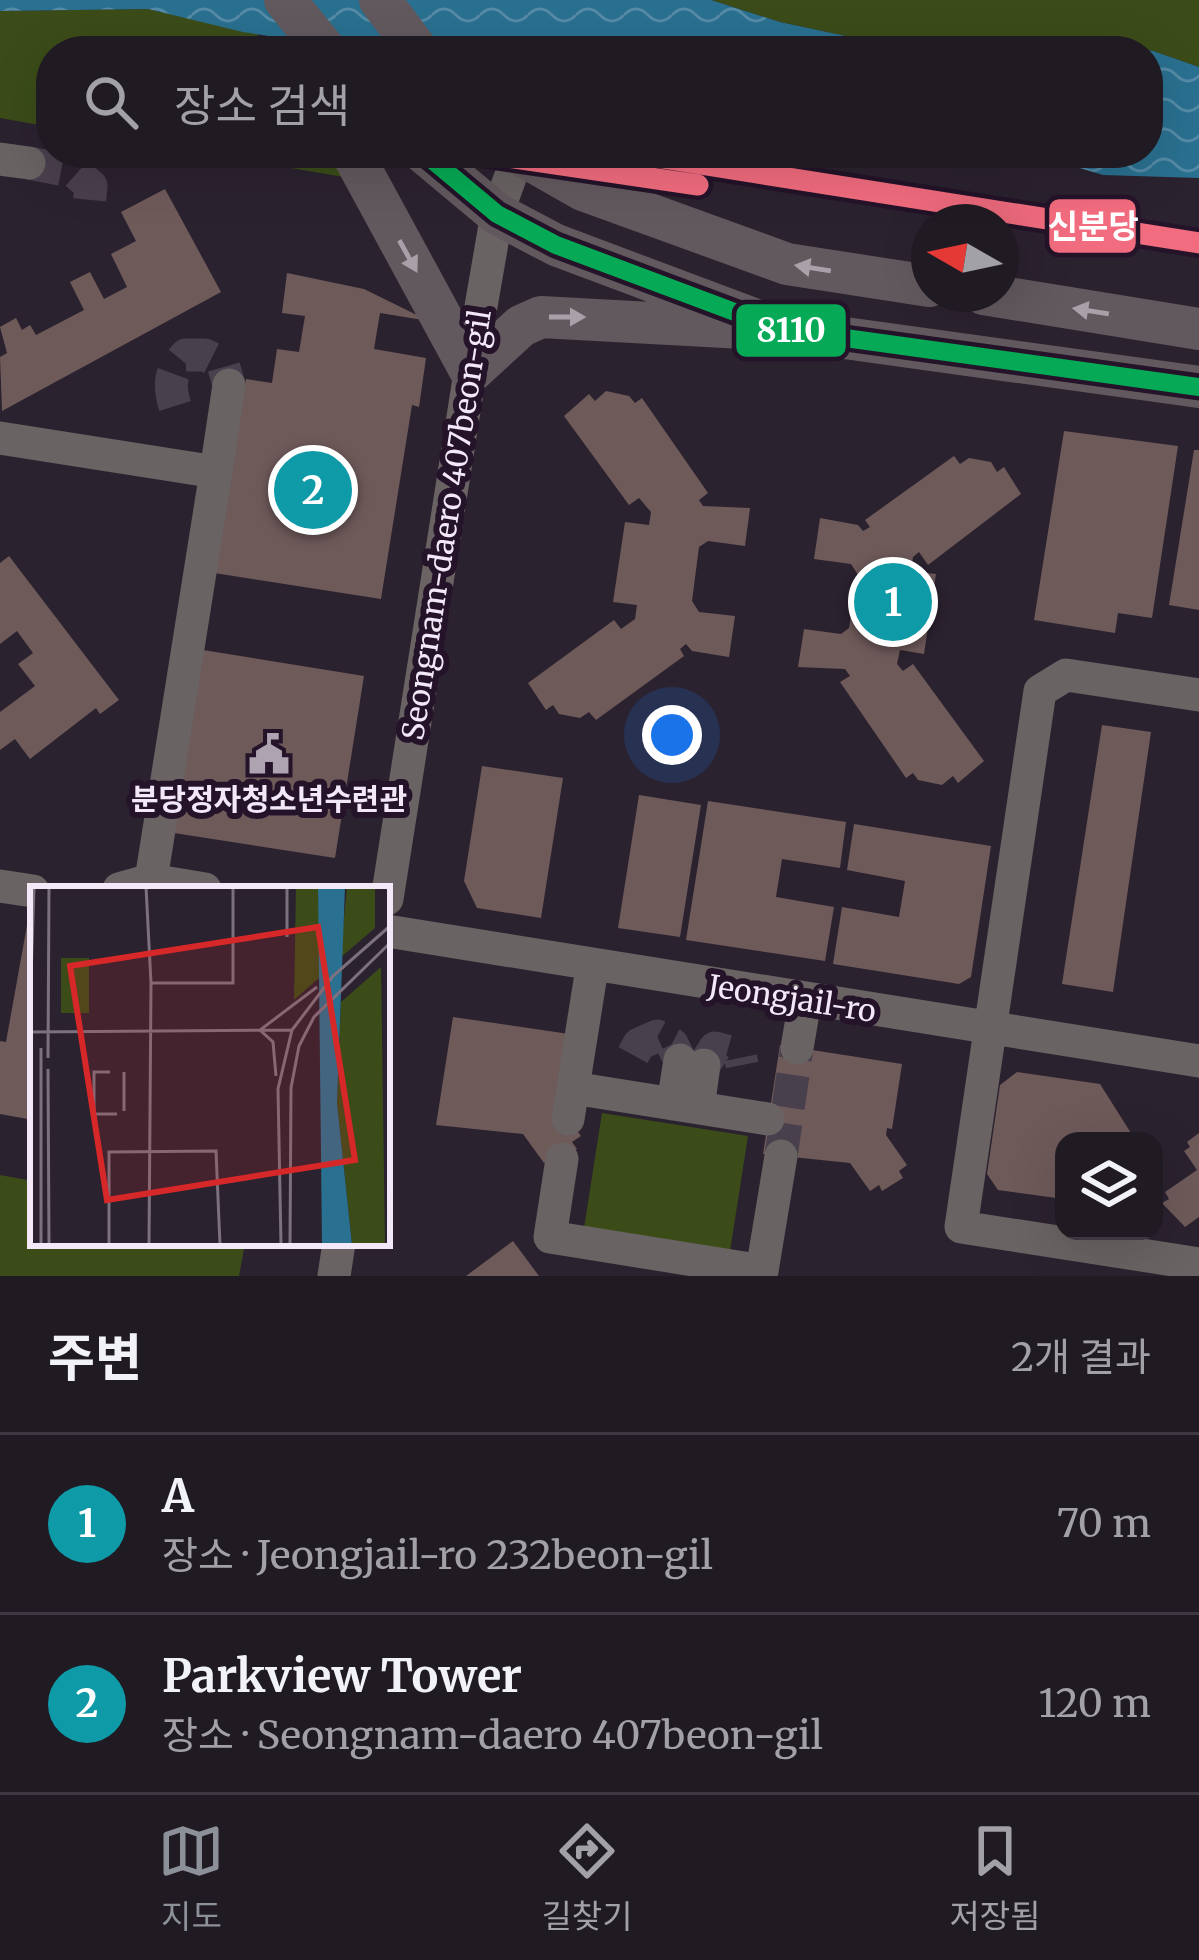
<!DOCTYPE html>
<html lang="ko">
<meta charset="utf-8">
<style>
body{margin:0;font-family:Merriweather,"Noto Sans KR",serif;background:#28232b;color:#f1f3f6}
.controls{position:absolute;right:36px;bottom:36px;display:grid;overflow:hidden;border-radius:24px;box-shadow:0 12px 48px #0002}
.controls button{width:108px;height:108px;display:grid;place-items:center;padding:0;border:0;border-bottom:3px solid #3d3841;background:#201a23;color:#f1f3f6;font:60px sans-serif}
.compass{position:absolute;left:911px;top:204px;width:108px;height:108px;border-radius:50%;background:#201a23;box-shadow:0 12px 48px #0002;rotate:279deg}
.you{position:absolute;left:672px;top:735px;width:42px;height:42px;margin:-30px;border:9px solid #fff;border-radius:50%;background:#1a73e8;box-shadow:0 0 0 18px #1a73e833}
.badge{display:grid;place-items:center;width:78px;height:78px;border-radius:50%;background:#8c9099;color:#fff;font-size:39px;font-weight:700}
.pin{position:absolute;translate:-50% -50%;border:6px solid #fff;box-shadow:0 3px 12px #0006}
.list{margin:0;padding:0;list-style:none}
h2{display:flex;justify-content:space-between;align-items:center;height:156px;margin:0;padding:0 48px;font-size:51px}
h2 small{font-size:39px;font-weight:400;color:#a2a1a6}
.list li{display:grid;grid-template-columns:78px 1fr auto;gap:36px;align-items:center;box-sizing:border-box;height:180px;padding:0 48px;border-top:3px solid #3d3841}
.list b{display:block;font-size:45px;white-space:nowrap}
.list p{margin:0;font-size:39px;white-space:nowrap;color:#a2a1a6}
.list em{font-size:39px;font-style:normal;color:#a2a1a6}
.icon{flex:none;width:66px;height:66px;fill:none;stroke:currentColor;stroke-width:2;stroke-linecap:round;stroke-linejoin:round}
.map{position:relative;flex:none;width:1199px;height:1276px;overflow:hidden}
.search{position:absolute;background:#201a23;box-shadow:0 12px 48px #0002;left:36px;right:36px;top:36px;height:132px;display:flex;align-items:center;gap:30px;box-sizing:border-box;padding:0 42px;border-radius:48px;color:#a2a1a6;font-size:45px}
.sheet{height:516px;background:#201a23}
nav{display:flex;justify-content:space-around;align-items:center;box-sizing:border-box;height:168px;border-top:3px solid #3d3841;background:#201a23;font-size:33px;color:#a2a1a6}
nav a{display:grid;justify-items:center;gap:6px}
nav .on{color:#8c9099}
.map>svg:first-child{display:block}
.green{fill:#3b4c19}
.water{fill:url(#water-waves)}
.building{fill:#6f5a5a}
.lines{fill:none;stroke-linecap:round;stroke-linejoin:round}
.minor-tunnel{stroke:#49404d;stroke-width:33;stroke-dasharray:33 16;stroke-linecap:butt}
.minor{stroke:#696363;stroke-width:33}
.major{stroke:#62595e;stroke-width:42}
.bus-1-casing{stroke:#241329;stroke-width:27}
.bus-1{stroke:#06aa56;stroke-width:18}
.metro-1-casing{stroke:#241329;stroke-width:30}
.metro-1{stroke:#f16c7e;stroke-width:21}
.oneway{fill:#aaa0aa}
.labels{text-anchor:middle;stroke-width:12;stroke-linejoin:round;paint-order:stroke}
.street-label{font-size:30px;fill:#f3e8f7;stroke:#241329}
.poi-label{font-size:30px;font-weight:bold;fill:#f3e8f7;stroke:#241329}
.inset-road{fill:none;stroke:#7b717f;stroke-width:3}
.view{fill:#d62828;fill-opacity:0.15;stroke:#d62828;stroke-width:6}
.inset-edge{fill:none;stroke:#f3e8f7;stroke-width:6}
.line-badge{stroke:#241329;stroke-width:4.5}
.badge-label{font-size:33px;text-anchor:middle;font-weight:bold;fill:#fff}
</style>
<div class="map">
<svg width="1199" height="1276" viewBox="0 0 1199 1276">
<defs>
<pattern id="water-waves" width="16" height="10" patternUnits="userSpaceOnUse" patternTransform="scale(3)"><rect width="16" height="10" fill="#2a7090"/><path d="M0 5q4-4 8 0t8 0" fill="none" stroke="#548ba6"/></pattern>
</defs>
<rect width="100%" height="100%" fill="#2b222f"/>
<path class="green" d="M711,0H1199V67L1153,51L1076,39L897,47L780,22Z
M148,9L257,34L267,51H51V127L0,118V11Z
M204,153H333L349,178Z
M602,1113L748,1136L730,1251L584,1228Z
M0,1175L33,1181V1243H245L239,1276H0Z"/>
<path class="water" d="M0,0H711L780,22L897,47L1076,39L1153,51L1199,67V178L1103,175L1063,163L951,153H1148V51H363L243,32L148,9L0,11Z"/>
<path class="building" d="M165,189L221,292L2,411L0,357L7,353L0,327L16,318L22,330L30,325L36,335L84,310L70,282L90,272L104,299L127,287L111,254L136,241L121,212Z
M287,273L364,289L429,321L380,313L374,349L426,358L419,407L412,405L381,599L214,573L246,379L272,383L277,349L299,352L305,316L282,313Z
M606,391L629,396L635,403L642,398L708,493L699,500L703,506L750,508L745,546L708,541L699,547L692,601L699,612L735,616L729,657L692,651L686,644L680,649L684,656L596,720L589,712L580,718L559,714L553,705L546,710L528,683L614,620L621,629L635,619L637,605L613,602L625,522L649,525L651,512L639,498L629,505L564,416L589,394L595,401Z
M1064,431L1178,446L1152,618L1118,613L1115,633L1034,620Z
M1194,450H1199V610L1169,605Z
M954,456L960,464L969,458L991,462L997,472L1004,467L1021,494L928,565L919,552L913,557L911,571L936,574L924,654L900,650L897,664L903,671L913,664L984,761L958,783L953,776L942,785L918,780L913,773L906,778L840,682L850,676L845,669L798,667L804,629L841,634L849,628L858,575L851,564L814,559L820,518L858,525L863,531L870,527L865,520Z
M9,556L119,700L100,714L96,708L30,759L15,739L0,750V712L35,686L18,664L33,653L17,631L0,644V563Z
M203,650L364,676L335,858L174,833Z
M1102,725L1151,732L1113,992L1062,984Z
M482,766L563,778L541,918L477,908L464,881Z
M639,795L701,805L680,937L618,928Z
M708,801L846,822L840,868L782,859L776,897L834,907L825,961L686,940Z
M854,824L991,846L971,977L959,984L833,964L842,907L899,917L905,881L847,870Z
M29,914H33V1120L0,1114V1041L6,1042Z
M453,1017L576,1035L559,1106L581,1136L572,1142L577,1149L556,1163L553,1157L544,1163L523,1134L436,1125Z
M780,1045L902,1064L892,1129L887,1128L886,1135L907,1165L899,1171L903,1178L882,1191L879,1185L870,1191L850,1163L763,1154Z
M1017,1072L1100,1084L1136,1141H1064V1199L998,1190L987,1174L1000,1085Z
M1199,1133V1217L1185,1227L1162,1203L1169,1199L1165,1192L1197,1170L1184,1151L1190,1147L1187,1142Z
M513,1241L539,1276H466Z"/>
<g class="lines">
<path class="minor-tunnel" d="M29,163L75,172L91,186L89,206
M175,406C168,384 170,372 186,355H205L223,364L229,385
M633,1055L639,1044L657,1036L672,1044L680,1060
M704,1065L715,1048L740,1055L742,1065
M781,1156L797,1048"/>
<path class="minor" d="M0,159L29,163
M0,438L216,472L151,880L205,889
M216,472L229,385
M1199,695L1066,675L1040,691L961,1227L1199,1264
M0,886L33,891
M119,889L151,880
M387,899L475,341L497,214L519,153
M387,931L1199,1061
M797,1048L805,1001
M573,1088L768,1119
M673,1104L680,1060
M698,1108L704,1065
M568,1119L592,968
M562,1159L550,1237L762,1271L781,1156
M334,1276L339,1243"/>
<path class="major" d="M285,0L326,51
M380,0L418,51
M352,153L471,372L521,326L541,317L743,328
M424,153L497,214L556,245L780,329L1199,387
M518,153L583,190L787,264L929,286
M983,294L1199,329"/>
<g class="bus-1-casing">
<path id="bus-1" d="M424,153L497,214L556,245L780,329L1199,387"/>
</g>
<use href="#bus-1" class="bus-1"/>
<g class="metro-1-casing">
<path id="metro-1" d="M480,153L698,185
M631,153L1199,243"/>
</g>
<use href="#metro-1" class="metro-1"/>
</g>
<defs><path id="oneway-solid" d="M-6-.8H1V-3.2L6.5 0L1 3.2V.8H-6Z" transform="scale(3)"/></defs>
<g class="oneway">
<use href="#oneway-solid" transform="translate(408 256) rotate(61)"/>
<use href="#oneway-solid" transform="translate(813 268) rotate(-171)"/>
<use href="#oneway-solid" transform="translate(1091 311) rotate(-171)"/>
<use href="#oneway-solid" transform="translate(567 317)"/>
</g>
<defs>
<g id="civic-bare" transform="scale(3.24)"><path d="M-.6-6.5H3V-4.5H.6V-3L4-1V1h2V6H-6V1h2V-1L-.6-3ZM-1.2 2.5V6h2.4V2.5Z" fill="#ada3b1" stroke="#241329" stroke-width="2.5" paint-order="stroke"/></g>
</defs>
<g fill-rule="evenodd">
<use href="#civic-bare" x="269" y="754"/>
</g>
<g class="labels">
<g class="street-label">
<text transform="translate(447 525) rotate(-81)" y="10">Seongnam-daero 407beon-gil</text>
<text transform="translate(792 999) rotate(9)" y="10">Jeongjail-ro</text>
</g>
<g class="poi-label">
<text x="269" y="810">분당정자청소년수련관</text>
</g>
</g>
<g transform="translate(30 886)">
<rect width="360" height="360" fill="#2b222f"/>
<path d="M266,1H288L291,70L289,92L264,114ZM317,1H345V42L310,72ZM31,72H59V127H31ZM351,81L355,359H322L307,217L311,116Z" fill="#3b4c19"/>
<path d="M288,1H315L307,217L322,359H292Z" fill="#2a7090"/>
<path class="inset-road" d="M116,1L121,97M257,1V51M0,122L4,1M0,146L262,144M11,162V359M18,172L19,1M18,183L19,359M80,186H64V228H87M94,186V225M246,190L243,156L230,144L287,101M79,359V266L186,265L190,359M119,359L121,97H203V1M251,359L248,203L262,144L303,90L360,40M260,359L261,202L269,160L284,131L360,57"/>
<path class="view" d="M288,41L325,274L77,314L40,80Z"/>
<rect width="360" height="360" class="inset-edge"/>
</g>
<g class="line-badge">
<rect x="1047" y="197" width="91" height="58" rx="12" fill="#f16c7e"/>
<rect x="734" y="302" width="114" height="57" rx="12" fill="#06aa56"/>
</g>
<g class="badge-label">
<text x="1093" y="238">신분당</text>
<text x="791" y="342">8110</text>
</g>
</svg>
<div class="controls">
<button><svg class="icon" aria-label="layers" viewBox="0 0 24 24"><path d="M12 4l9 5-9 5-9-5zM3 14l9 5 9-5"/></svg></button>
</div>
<svg class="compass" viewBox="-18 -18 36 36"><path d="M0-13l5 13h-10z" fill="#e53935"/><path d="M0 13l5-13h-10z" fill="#a2a1a6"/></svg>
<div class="you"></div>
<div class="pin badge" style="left:893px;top:602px;background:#0f9aa8">1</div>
<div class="pin badge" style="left:313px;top:490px;background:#0f9aa8">2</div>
<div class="search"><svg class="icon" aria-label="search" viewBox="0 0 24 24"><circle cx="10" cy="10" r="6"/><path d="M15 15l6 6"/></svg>장소 검색</div>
</div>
<section class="sheet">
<h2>주변<small>2개 결과</small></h2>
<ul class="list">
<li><span class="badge" style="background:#0f9aa8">1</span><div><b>A</b><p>장소 · Jeongjail-ro 232beon-gil</p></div><em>70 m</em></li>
<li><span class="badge" style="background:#0f9aa8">2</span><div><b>Parkview Tower</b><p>장소 · Seongnam-daero 407beon-gil</p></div><em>120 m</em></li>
</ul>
</section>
<nav>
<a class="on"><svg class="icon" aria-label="map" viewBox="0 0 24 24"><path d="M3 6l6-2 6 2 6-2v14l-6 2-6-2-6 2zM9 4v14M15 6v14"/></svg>지도</a>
<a><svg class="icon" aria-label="directions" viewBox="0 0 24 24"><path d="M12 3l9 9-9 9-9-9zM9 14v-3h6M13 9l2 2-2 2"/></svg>길찾기</a>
<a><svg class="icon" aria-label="saved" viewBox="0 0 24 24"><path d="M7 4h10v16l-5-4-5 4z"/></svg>저장됨</a>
</nav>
